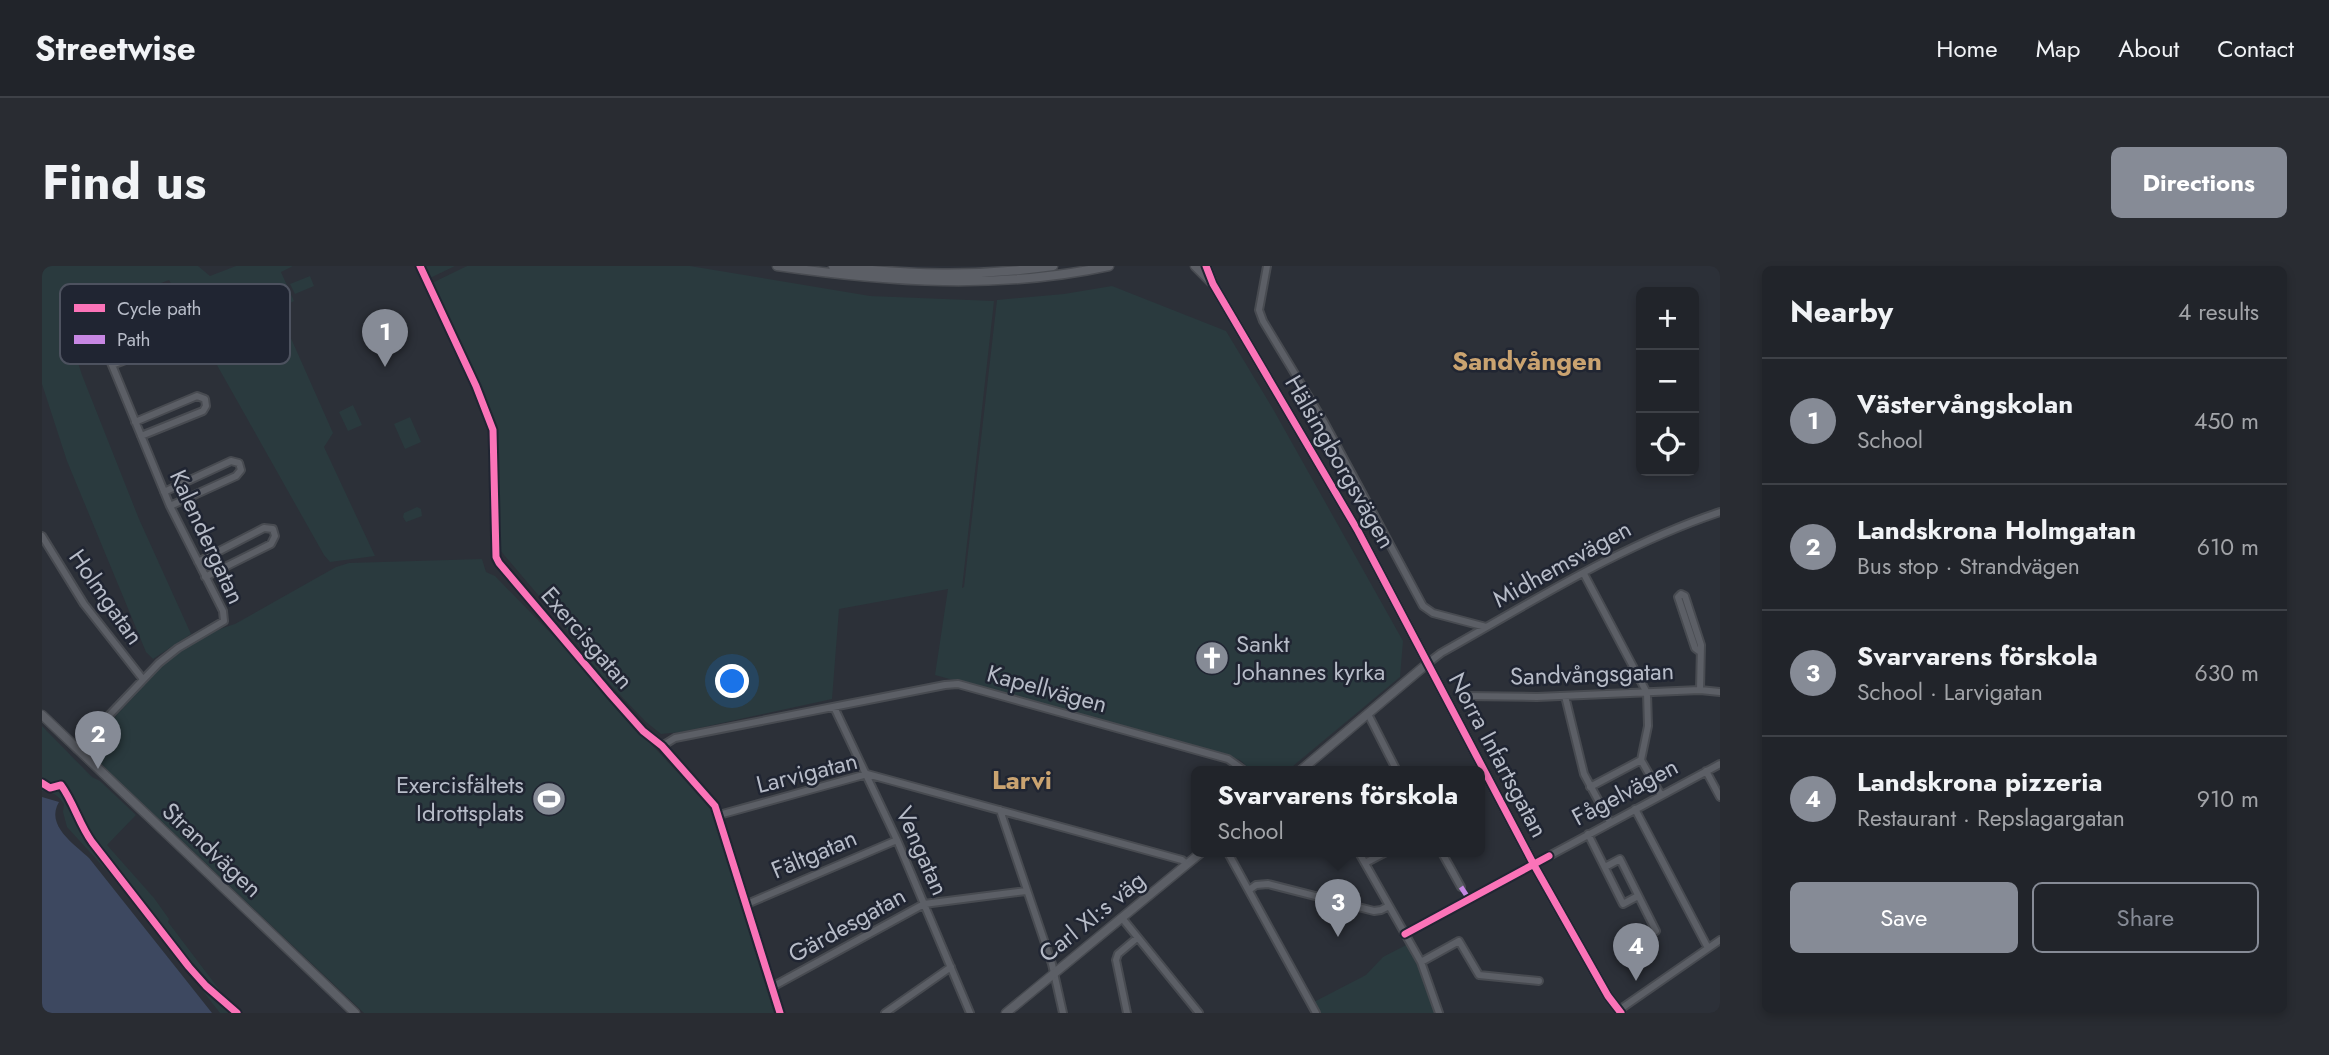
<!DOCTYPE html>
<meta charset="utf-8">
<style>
body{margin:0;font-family:Jost,sans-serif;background:#292c32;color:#f1f3f6}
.controls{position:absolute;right:21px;top:21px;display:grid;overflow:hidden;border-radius:10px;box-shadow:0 4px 10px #0003}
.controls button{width:63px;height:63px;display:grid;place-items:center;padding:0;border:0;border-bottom:2px solid #3e4147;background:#21242a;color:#f1f3f6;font:35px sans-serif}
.you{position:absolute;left:691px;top:416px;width:24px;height:24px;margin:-18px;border:5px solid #fff;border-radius:50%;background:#1a73e8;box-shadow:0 0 0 10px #1a73e833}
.badge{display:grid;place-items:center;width:46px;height:46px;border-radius:50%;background:#868b96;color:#fff;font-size:23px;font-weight:700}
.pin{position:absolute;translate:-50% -58px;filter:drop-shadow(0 2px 4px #0008)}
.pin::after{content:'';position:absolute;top:37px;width:24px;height:21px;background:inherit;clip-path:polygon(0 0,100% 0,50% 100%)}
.popup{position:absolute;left:1149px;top:500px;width:294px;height:91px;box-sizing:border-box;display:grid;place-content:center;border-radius:10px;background:#21242a;filter:drop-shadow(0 2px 5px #0005);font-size:23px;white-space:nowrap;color:#a2a4a8}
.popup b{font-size:26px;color:#f1f3f6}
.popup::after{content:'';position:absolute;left:50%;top:100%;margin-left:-14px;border:14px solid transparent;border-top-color:#21242a}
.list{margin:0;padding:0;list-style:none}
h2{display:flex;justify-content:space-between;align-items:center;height:91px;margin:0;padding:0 28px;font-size:30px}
h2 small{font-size:23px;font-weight:400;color:#a2a4a8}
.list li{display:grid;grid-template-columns:46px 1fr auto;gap:21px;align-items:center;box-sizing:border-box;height:126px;padding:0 28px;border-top:2px solid #3e4147}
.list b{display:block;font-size:26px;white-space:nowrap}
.list p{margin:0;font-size:23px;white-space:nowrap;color:#a2a4a8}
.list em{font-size:23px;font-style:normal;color:#a2a4a8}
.actions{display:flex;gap:14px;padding:21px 28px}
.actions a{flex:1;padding:16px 0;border:2px solid #868b96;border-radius:10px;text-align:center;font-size:24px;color:#868b96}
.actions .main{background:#868b96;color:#fff}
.icon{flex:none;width:38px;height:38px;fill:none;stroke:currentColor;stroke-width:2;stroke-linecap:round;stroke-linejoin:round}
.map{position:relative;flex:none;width:1678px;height:747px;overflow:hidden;border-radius:10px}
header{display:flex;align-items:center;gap:42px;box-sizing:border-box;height:98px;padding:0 35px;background:#21242a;border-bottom:2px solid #3e4147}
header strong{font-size:33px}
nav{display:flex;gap:38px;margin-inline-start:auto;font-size:24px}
.intro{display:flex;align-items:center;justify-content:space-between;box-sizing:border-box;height:168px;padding:0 42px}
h1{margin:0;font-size:49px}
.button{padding:18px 32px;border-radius:10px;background:#868b96;color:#fff;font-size:24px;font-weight:700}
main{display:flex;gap:42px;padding:0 42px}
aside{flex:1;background:#21242a;border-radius:10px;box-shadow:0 4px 10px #0003}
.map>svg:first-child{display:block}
.green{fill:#2a3a3e}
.water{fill:#3d4860}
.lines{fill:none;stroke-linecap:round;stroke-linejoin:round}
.minor-casing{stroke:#484b51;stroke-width:10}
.tertiary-casing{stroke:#484b51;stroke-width:11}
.minor{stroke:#5c5f66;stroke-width:6}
.tertiary{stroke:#5c5f66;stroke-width:8}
.quiet{stroke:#c787e3;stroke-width:5;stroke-dasharray:10 5;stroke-linecap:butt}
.cycleway-casing{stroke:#202532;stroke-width:11}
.cycleway{stroke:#fb73b8;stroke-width:7}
.labels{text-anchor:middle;stroke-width:5;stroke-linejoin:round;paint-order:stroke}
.street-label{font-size:24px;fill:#b7bcc8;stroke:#202532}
.poi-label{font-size:24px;fill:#b7bcc8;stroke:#202532;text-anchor:start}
.neighbourhood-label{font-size:26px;font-weight:bold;fill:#caa370;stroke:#202532}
.key{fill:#202532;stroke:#4d525f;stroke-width:2}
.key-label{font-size:19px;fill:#b7bcc8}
</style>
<header>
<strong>Streetwise</strong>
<nav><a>Home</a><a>Map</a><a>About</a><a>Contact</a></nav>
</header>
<div class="intro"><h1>Find us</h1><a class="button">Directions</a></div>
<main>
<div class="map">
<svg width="1678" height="747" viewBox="0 0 1678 747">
<rect width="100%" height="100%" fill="#2c3038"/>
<path class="green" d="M0,0H156L168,10L194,0H251L239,6L252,35L236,43L291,167L282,181L333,290L288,296L282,289L127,14L22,54L40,109L97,253L149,368L111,393L104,386L25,195L0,118Z
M380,0H413L386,13Z
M425,0H648L828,30L952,35L920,322L922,321L955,34L1022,28L1070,20L1184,65L1231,143L1361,375L1358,411L1245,505H1210L1198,494L1186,490L893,409L906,323L797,343L790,433L639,466L619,468L604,456L559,409L519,356L457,283L454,157L390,17Z
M268,10L272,20L253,28L248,18Z
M311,139L320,159L306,165L297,146Z
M368,151L379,176L363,183L352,158Z
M375,241L379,243L380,250L364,256L361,251L362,247Z
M440,293L444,306L453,310L529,388L563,429L669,542L732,747H322L49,489L45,481L124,396C144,380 168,365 193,358L294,301L307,297Z
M0,460L50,511L58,515L94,549L65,579L112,632L127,653L126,656L195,747H178L76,617L25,561L21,546L22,538C16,529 11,526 0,525Z
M1368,677L1379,696L1397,747H1274L1268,738L1324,709L1341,691Z"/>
<path class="water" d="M0,531L17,536C3,559 32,578 47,592L170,747H0Z"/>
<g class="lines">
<g class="minor-casing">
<path id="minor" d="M378,0L434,120L451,164L454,291L457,297L569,429L601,465L620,480L673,540L738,747
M1225,0L1217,44L1221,55L1282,156L1381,340L1391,347L1444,361
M93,156L155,130L163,133L164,140L161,145L99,170
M122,226L189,195L197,197L199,204L194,210L128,240
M0,270L42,338L100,412
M156,296L222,262L231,263L233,270L229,278L163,311
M1542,308L1605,427L1606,460L1599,494L1619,529
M1657,385L1653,382L1636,331L1639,328L1643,330L1659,379L1658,424
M1386,397L1399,387C1490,336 1579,279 1678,246
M1422,430L1495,431L1658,424L1678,426
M1523,430L1542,508L1568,556
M792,441L855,574L928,747
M1326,448L1355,505
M620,480L633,472L903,419L916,418L1186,493L1203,505
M35,483L117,397L136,382L182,355L181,345L128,240L70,99L64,85L117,65L125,67L126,75L123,79L70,99
M1664,505L1678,531
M1548,521L1599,494
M1593,543L1666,682
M958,544L1010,698L1021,747
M677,549L825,508L1140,594L1145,598
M1546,568L1581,638L1596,630
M1185,585L1274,747
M1316,585L1379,696L1397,747
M1399,585L1419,621
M1507,590L1678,498
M1323,597L1346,585
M1563,601L1578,593L1614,665
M1207,624L1214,619L1226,618L1332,645L1339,644L1347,640
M705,638L855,574
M1080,652L1157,747
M1379,696L1417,675L1437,709L1497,715
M730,721L882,638L984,625
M1577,744L1678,674
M843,747L909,701
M1085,747L1074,694L1076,688L1095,672"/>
</g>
<g class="tertiary-casing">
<path id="tertiary" d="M735,0C846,16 956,24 1067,0
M791,0C868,9 934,11 1011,0
M1153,0L1169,16
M1164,0L1171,18L1316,265L1492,599L1566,730L1579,747
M0,449L313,747
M1258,505L1386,397
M964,747L1161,585"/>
</g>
<use href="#minor" class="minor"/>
<use href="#tertiary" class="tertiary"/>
<path class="quiet" d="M1419,621L1427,633"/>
<g class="cycleway-casing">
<path id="cycleway" d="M378,0L434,120L451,164L454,291L457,297L569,429L601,465L620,480L673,540L738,747
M1164,0L1171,18L1316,265L1492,599L1566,730L1579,747
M0,517L8,522L19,519C32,537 37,558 50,576L147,701L164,720L195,747
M1363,668L1507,590"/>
</g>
<use href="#cycleway" class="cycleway"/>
</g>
<defs>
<g id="church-disc" transform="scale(1.75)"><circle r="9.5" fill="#868b96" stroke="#202532"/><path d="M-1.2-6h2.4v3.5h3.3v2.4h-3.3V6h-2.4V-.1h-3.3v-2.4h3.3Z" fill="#fff"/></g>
<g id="stadium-disc" transform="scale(1.75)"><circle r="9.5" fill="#868b96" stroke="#202532"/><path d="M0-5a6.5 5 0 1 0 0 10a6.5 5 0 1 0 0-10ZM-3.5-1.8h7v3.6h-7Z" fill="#fff"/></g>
</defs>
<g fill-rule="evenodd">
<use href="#church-disc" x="1170" y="392"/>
<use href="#stadium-disc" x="507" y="533"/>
</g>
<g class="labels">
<g class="street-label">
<text transform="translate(1298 196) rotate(60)" y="8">Hälsingborgsvägen</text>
<text transform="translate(165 271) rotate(65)" y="8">Kalendergatan</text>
<text transform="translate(1520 298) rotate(-29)" y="8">Midhemsvägen</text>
<text transform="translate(64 331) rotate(55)" y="8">Holmgatan</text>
<text transform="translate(545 372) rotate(49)" y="8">Exercisgatan</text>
<text transform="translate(1550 408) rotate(-2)" y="8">Sandvångsgatan</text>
<text transform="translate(1005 423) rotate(15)" y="8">Kapellvägen</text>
<text transform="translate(1456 489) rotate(62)" y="8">Norra Infartsgatan</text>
<text transform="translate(765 507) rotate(-14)" y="8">Larvigatan</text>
<text transform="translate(1583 526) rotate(-28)" y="8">Fågelvägen</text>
<text transform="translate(170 584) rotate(43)" y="8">Strandvägen</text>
<text transform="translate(880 585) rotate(66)" y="8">Vengatan</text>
<text transform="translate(772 588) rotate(-23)" y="8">Fältgatan</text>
<text transform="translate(1050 651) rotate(-39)" y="8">Carl XI:s väg</text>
<text transform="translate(805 659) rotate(-29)" y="8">Gärdesgatan</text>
</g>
<g class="poi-label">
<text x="1194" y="386">Sankt<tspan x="1194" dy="28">Johannes kyrka</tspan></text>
<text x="482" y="527" text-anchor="end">Exercisfältets<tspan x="482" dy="28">Idrottsplats</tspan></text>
</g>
<g class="neighbourhood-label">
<text x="1485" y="104">Sandvången</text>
<text x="980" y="523">Larvi</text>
</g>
</g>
<rect x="18" y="18" width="230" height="80" rx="10" class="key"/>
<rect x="32" y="38" width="31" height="8" fill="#fb73b8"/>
<rect x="32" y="69" width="31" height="9" fill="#c787e3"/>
<g class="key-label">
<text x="75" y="49">Cycle path</text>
<text x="75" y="80">Path</text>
</g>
</svg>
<div class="controls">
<button>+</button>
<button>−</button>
<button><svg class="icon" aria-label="locate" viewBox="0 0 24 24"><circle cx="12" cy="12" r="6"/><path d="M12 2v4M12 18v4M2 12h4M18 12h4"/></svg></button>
</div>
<div class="you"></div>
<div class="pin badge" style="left:343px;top:101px">1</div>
<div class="pin badge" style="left:56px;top:503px">2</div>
<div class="pin badge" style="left:1296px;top:671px">3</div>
<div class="popup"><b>Svarvarens förskola</b>School</div>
<div class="pin badge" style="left:1594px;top:715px">4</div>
</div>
<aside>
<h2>Nearby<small>4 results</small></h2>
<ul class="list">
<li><span class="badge">1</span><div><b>Västervångskolan</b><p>School</p></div><em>450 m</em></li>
<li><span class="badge">2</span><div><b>Landskrona Holmgatan</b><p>Bus stop · Strandvägen</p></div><em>610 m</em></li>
<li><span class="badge">3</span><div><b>Svarvarens förskola</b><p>School · Larvigatan</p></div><em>630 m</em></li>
<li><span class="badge">4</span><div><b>Landskrona pizzeria</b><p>Restaurant · Repslagargatan</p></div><em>910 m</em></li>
</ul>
<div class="actions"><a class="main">Save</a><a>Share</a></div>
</aside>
</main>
